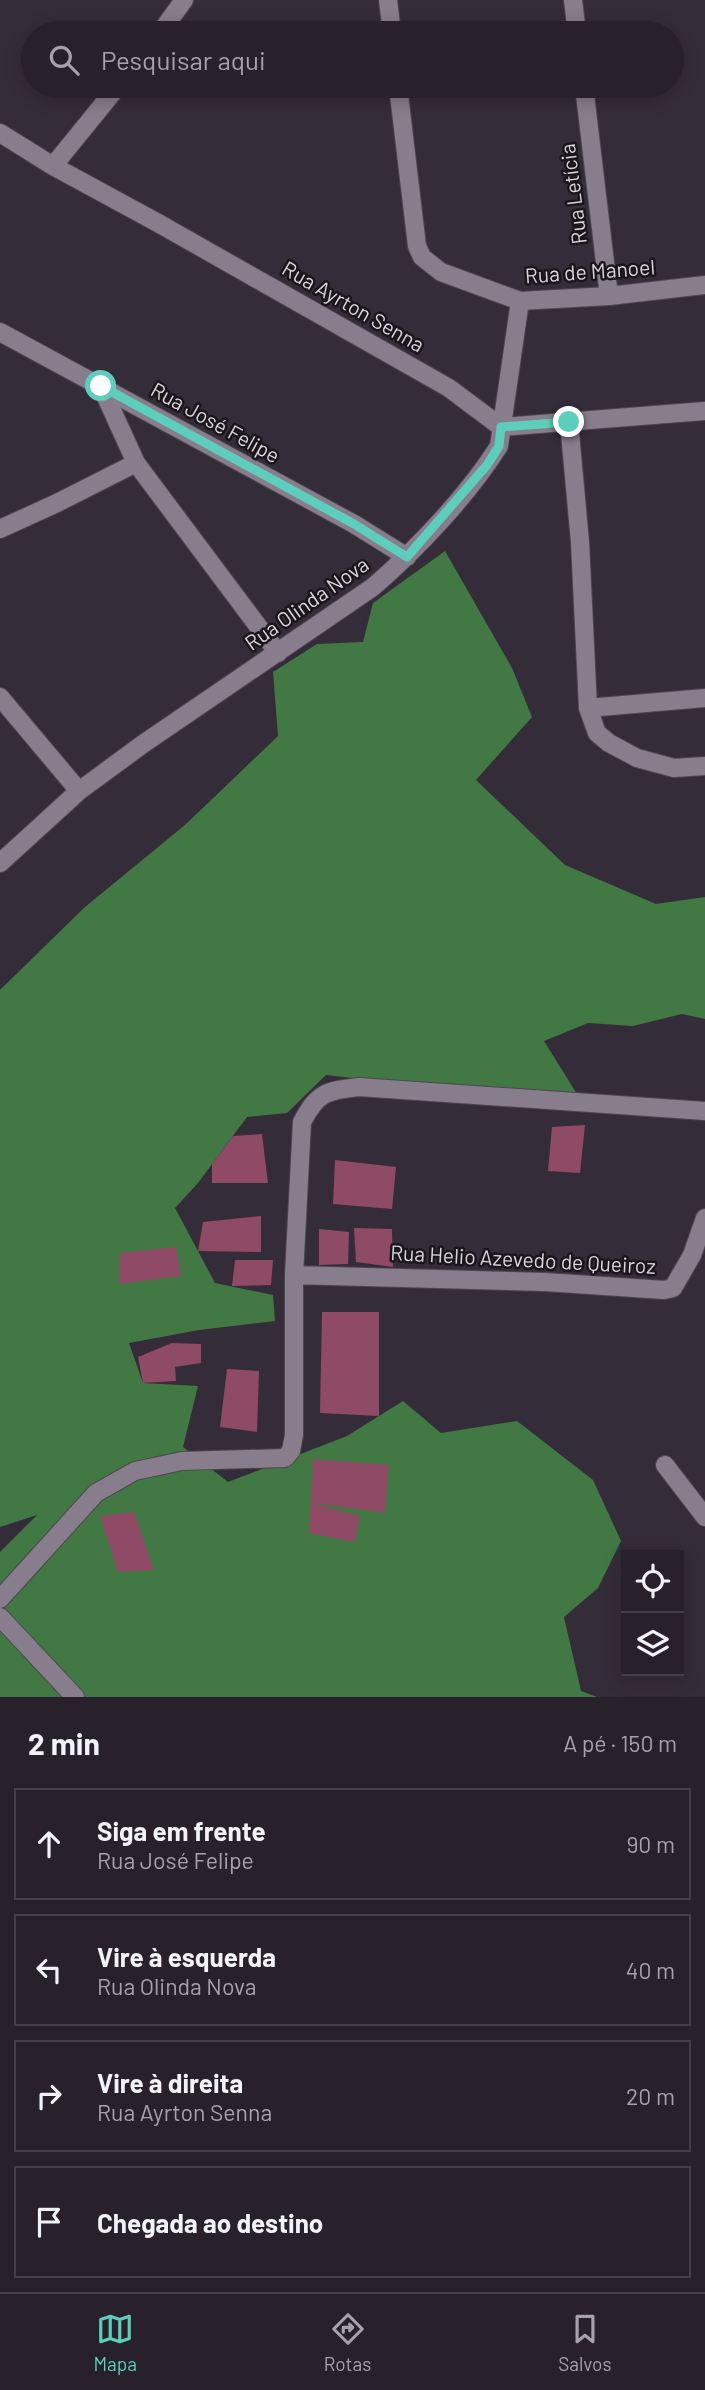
<!DOCTYPE html>
<html lang="pt">
<meta charset="utf-8">
<style>
body{margin:0;font-family:Barlow,sans-serif;background:#302933;color:#f1f3f6}
.controls{position:absolute;right:21px;bottom:21px;display:grid;overflow:hidden;border-radius:0px;box-shadow:0 4px 18px #0003}
.controls button{width:63px;height:63px;display:grid;place-items:center;padding:0;border:0;border-bottom:2px solid #443e47;background:#28212b;color:#f1f3f6;font:35px sans-serif}
.stop{position:absolute;width:21px;height:21px;margin:-16px;border:5px solid #5ccebb;border-radius:50%;background:#fff}
.stop.end{background:#5ccebb;border-color:#fff;box-shadow:0 2px 7px #0008}
.list{margin:0;padding:0;list-style:none}
h2{display:flex;justify-content:space-between;align-items:center;height:91px;margin:0;padding:0 28px;font-size:30px}
h2 small{font-size:23px;font-weight:400;color:#a5a3a9}
.list li{display:grid;grid-template-columns:46px 1fr auto;gap:21px;align-items:center;box-sizing:border-box;height:112px;margin:0 14px 14px;padding:0 14px;border:2px solid #443e47;border-radius:0px}
.list b{display:block;font-size:26px;white-space:nowrap}
.list p{margin:0;font-size:23px;white-space:nowrap;color:#a5a3a9}
.list em{font-size:23px;font-style:normal;color:#a5a3a9}
.icon{flex:none;width:38px;height:38px;fill:none;stroke:currentColor;stroke-width:2;stroke-linecap:round;stroke-linejoin:round}
.map{position:relative;flex:none;width:705px;height:1697px;overflow:hidden}
.search{position:absolute;background:#28212b;box-shadow:0 4px 18px #0003;left:21px;right:21px;top:21px;height:77px;display:flex;align-items:center;gap:18px;box-sizing:border-box;padding:0 24px;border-radius:38px;color:#a5a3a9;font-size:26px}
.sheet{height:595px;background:#28212b}
nav{display:flex;justify-content:space-around;align-items:center;box-sizing:border-box;height:98px;border-top:2px solid #443e47;background:#28212b;font-size:19px;color:#a5a3a9}
nav a{display:grid;justify-items:center;gap:4px}
nav .on{color:#5ccebb}
.map>svg:first-child{display:block}
.forest{fill:#427843}
.building{fill:#8f4a65}
.lines{fill:none;stroke-linecap:round;stroke-linejoin:round}
.street-casing{stroke:#4e4751;stroke-width:20}
.street{stroke:#887d8c;stroke-width:18}
.route{stroke:#5ccebb;stroke-width:9}
.labels{text-anchor:middle;stroke-width:5;stroke-linejoin:round;paint-order:stroke}
.street-label{font-size:21px;fill:#dad5dd;stroke:#1b161c}
</style>
<div class="map">
<svg width="705" height="1697" viewBox="0 0 705 1697">
<rect width="100%" height="100%" fill="#352c39"/>
<path class="forest" d="M445,551L512,668L532,717L476,780L565,865L656,904L705,897V1019L682,1014L633,1026L588,1023L544,1041L582,1102L536,1099L326,1075L287,1113L247,1117L198,1183L175,1208L215,1283L273,1295L275,1321L199,1330L129,1343L143,1383L198,1386L183,1447L228,1482L347,1436L403,1401L441,1433L517,1421L593,1480L621,1541L598,1588L564,1617L581,1691L597,1697H0V1552L37,1515L0,1527V990L85,907L185,825L278,736L273,672L317,644L363,642L373,603Z"/>
<path class="building" d="M585,1125L580,1173L548,1171L552,1127Z
M262,1134L268,1183H212V1164L233,1136Z
M335,1160L396,1167L392,1209L333,1204Z
M261,1216V1252L198,1251L203,1222Z
M354,1228L392,1229L393,1267L356,1262Z
M319,1229L349,1232L348,1264L319,1265Z
M176,1247L181,1276L119,1284L120,1253Z
M235,1260H273L271,1285L232,1286Z
M322,1312H379V1416L320,1413Z
M172,1343L201,1344V1363L175,1367L176,1381L143,1383L138,1357Z
M227,1369L259,1371L257,1432L220,1427Z
M313,1459L389,1465L385,1513L312,1503L360,1516L355,1542L309,1533Z
M134,1512L154,1570L118,1572L100,1516Z"/>
<g class="lines">
<g class="street-casing">
<path id="street" d="M388,0L392,33
M573,0L577,33
M160,33L184,0
M398,86L417,246L422,257L441,272L520,301L609,296L705,285
M584,86L609,296
M0,133L53,166L158,223L449,388L501,427L705,411
M53,166L118,86
M0,332L354,524L407,557
M101,386L136,463L278,653
M569,422L580,542L588,708L705,698
M0,529L57,503L136,463
M0,697L79,791
M588,708L597,733L609,743L637,758L674,768L705,766
M0,863L79,791L143,744L373,587C417,549 468,495 499,446L520,301
M294,1275L545,1282L664,1290L673,1288L692,1255L705,1218
M665,1465L705,1517
M0,1599L96,1493L135,1471L182,1461L285,1458L291,1451L294,1435V1275L302,1122C318,1092 326,1091 359,1087L705,1111
M0,1617L75,1697"/>
</g>
<use href="#street" class="street"/>
</g>
<g class="lines">
<path class="route" d="M101,386L354,524L407,557L487,465L499,446L501,427L569,422"/>
</g>
<g class="labels">
<g class="street-label">
<text transform="translate(574 194) rotate(-97)" y="7">Rua Letícia</text>
<text transform="translate(590 272) rotate(-4)" y="7">Rua de Manoel</text>
<text transform="translate(353 307) rotate(30)" y="7">Rua Ayrton Senna</text>
<text transform="translate(215 423) rotate(29)" y="7">Rua José Felipe</text>
<text transform="translate(307 604) rotate(-35)" y="7">Rua Olinda Nova</text>
<text transform="translate(523 1260) rotate(3)" y="7">Rua Helio Azevedo de Queiroz</text>
</g>
</g>
</svg>
<div class="controls">
<button><svg class="icon" aria-label="locate" viewBox="0 0 24 24"><circle cx="12" cy="12" r="6"/><path d="M12 2v4M12 18v4M2 12h4M18 12h4"/></svg></button>
<button><svg class="icon" aria-label="layers" viewBox="0 0 24 24"><path d="M12 4l9 5-9 5-9-5zM3 14l9 5 9-5"/></svg></button>
</div>
<div class="stop" style="left:101px;top:386px"></div>
<div class="stop end" style="left:569px;top:422px"></div>
<div class="search"><svg class="icon" aria-label="search" viewBox="0 0 24 24"><circle cx="10" cy="10" r="6"/><path d="M15 15l6 6"/></svg>Pesquisar aqui</div>
</div>
<section class="sheet">
<h2>2 min<small>A pé · 150 m</small></h2>
<ul class="list">
<li><svg class="icon" aria-label="ahead" viewBox="0 0 24 24"><path d="M12 20V5M6 11l6-6 6 6"/></svg><div><b>Siga em frente</b><p>Rua José Felipe</p></div><em>90 m</em></li>
<li><svg class="icon" aria-label="left" viewBox="0 0 24 24"><path d="M17 20v-9H6M10 6l-5 5 5 5"/></svg><div><b>Vire à esquerda</b><p>Rua Olinda Nova</p></div><em>40 m</em></li>
<li><svg class="icon" aria-label="right" viewBox="0 0 24 24"><path d="M7 20v-9h11M14 6l5 5-5 5"/></svg><div><b>Vire à direita</b><p>Rua Ayrton Senna</p></div><em>20 m</em></li>
<li><svg class="icon" aria-label="arrive" viewBox="0 0 24 24"><path d="M6 21V4h12l-3 4 3 4H6"/></svg><div><b>Chegada ao destino</b></div></li>
</ul>
</section>
<nav>
<a class="on"><svg class="icon" aria-label="map" viewBox="0 0 24 24"><path d="M3 6l6-2 6 2 6-2v14l-6 2-6-2-6 2zM9 4v14M15 6v14"/></svg>Mapa</a>
<a><svg class="icon" aria-label="directions" viewBox="0 0 24 24"><path d="M12 3l9 9-9 9-9-9zM9 14v-3h6M13 9l2 2-2 2"/></svg>Rotas</a>
<a><svg class="icon" aria-label="saved" viewBox="0 0 24 24"><path d="M7 4h10v16l-5-4-5 4z"/></svg>Salvos</a>
</nav>
